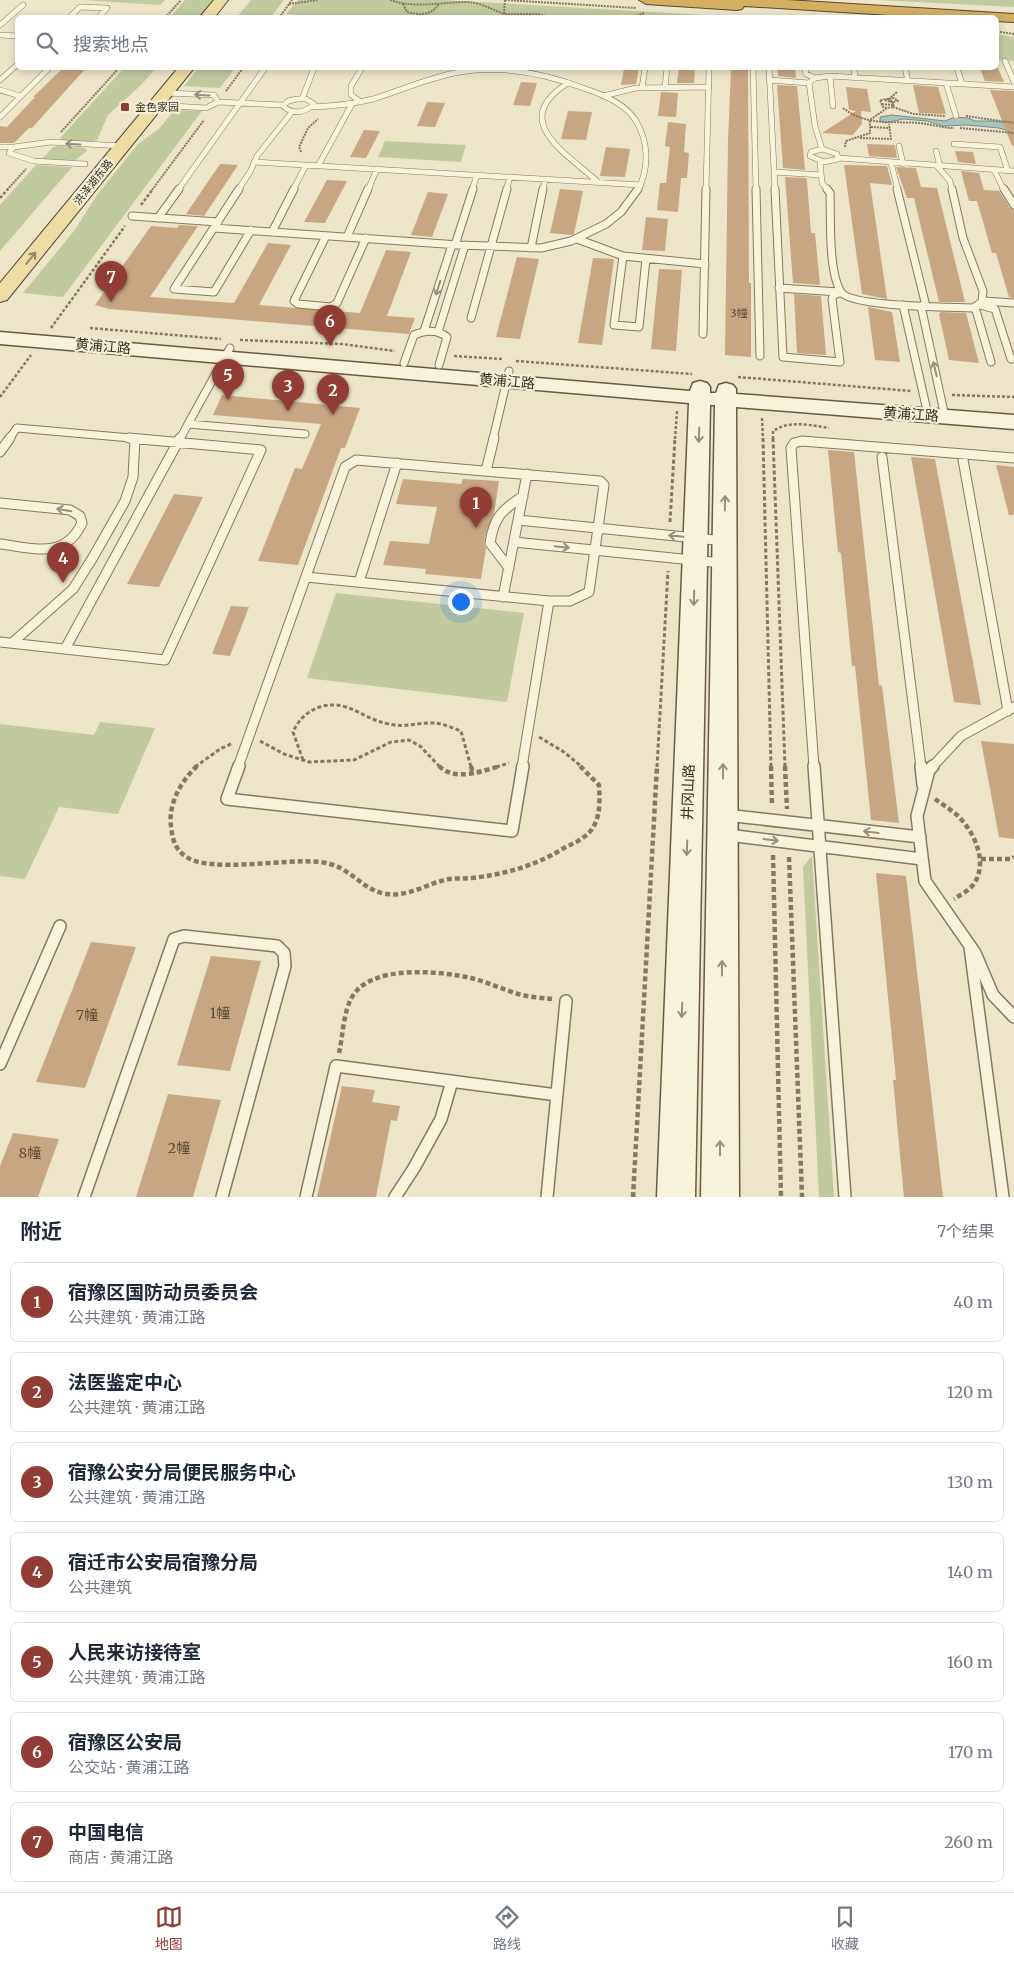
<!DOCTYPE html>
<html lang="zh">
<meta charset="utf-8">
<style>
body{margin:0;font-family:Merriweather,"Noto Sans SC",serif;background:#f2f2f3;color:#1f2937}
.you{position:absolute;left:460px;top:601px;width:18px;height:18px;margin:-12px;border:4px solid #fff;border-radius:50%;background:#1a73e8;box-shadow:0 0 0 8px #1a73e833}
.badge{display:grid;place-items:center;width:32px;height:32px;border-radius:50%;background:#923d33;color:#fff;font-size:16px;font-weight:700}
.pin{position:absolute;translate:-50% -41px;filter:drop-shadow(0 1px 2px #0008)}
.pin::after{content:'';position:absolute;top:26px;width:18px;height:15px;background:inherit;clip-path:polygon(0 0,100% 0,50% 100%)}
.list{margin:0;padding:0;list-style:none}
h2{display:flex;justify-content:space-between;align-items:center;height:65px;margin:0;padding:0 20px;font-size:21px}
h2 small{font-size:16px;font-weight:400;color:#747a83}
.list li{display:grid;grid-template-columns:32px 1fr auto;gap:15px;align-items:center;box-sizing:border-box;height:80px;margin:0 10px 10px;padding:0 10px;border:1px solid #e0e1e3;border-radius:8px}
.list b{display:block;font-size:19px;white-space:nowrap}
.list p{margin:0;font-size:16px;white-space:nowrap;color:#747a83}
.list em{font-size:16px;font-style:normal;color:#747a83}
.icon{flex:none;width:28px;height:28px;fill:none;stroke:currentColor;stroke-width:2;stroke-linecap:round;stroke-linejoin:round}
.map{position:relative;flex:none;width:1014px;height:1197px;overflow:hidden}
.search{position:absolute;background:#fff;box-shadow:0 2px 8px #0003;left:15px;right:15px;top:15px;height:55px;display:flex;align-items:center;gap:12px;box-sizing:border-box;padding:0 18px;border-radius:8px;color:#747a83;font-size:19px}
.sheet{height:695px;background:#fff}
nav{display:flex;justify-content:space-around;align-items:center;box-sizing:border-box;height:70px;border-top:1px solid #e0e1e3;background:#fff;font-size:14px;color:#747a83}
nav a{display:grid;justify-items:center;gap:2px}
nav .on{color:#923d33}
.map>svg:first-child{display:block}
.green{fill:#c0ca9d}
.water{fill:#aac1bc;stroke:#708f8b}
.building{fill:#c7a682}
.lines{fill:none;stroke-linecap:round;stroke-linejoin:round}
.lane-far3-casing{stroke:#87795f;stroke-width:6}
.lane-far2-casing{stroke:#87795f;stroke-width:9}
.lane-far1-casing{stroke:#87795f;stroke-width:11}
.lane-casing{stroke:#87795f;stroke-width:14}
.secondary-casing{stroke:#695a42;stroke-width:3}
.primary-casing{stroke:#564733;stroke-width:2}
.highway-casing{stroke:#564733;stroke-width:2}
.path-far3{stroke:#87795f;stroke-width:2;stroke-dasharray:2 1;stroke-linecap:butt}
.path-far2{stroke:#87795f;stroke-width:2.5;stroke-dasharray:3 2;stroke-linecap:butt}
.path-far1{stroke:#87795f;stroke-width:3;stroke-dasharray:4 2.5;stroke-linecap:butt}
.path{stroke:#87795f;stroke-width:4.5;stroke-dasharray:5 3;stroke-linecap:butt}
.lane-far3{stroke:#f7f2dc;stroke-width:5}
.lane-far2{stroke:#f7f2dc;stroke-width:7}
.lane-far1{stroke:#f7f2dc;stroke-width:9}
.lane{stroke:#f7f2dc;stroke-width:11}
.secondary{fill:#f7f2dc;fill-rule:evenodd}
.primary{fill:#ecdda5;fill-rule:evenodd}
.highway{fill:#d4ae61;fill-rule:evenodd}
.oneway{stroke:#98907e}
.oneway2{stroke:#928663}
.poi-dot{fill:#923d33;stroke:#f4efd8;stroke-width:2}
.labels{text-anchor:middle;stroke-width:4.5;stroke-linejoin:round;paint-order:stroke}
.far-poi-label{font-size:11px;fill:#392f21;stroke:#f4efd8;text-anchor:start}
.far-street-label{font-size:11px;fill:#392f21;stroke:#f4efd8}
.number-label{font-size:11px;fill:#5c4d39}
.street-label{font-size:14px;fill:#392f21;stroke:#f4efd8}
.near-number-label{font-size:14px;fill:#5c4d39}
</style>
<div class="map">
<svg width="1014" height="1197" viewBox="0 0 1014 1197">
<rect width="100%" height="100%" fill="#ece5c9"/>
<path class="green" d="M83,0H165L160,5Z
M185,0H216L201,17L169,18Z
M251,0H284L271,17H237Z
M298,0H443L739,17L344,18L286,14Z
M878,0H1014V7Z
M996,34L1014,37V61L997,60Z
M124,68H156L141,85L108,115L97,140L89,142L62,141L60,138Z
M198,68H235L220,88L184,86Z
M174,110L202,111L63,297L23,293L74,231L97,195L138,144L160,128Z
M385,141L466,145L461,162L378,157Z
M57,146L85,148L87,151L74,161L42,159L53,147Z
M36,165L72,167L0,251V205Z
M336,593L524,613L507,702L307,678Z
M100,722L155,728L118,814L59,807L25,879L0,876V724L94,735Z
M812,856L834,1197H819L803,867Z"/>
<path class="water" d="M892,115L945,121L955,117L968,118L975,121H995L1014,125L1011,132L999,128L967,125L943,126L927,121L903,119L885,123L880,121V117Z"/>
<path class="building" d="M63,68H86L32,128H29L14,143H0V126L7,127L35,97H33Z
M624,68H639L636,84L621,85Z
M679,68H695L694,83H677Z
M731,68H748L749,283H751V357L725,355L728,141Z
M777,68H795L796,78L778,76Z
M980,68H998L1004,82L985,81Z
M521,82L537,83L530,106L513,105Z
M777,85L797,86L805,170L783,168Z
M913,85L938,87L946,114L919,113Z
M846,87L867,89L871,112L861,111L862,124L853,135L822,133L856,111L849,110Z
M990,90L1014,91V145L1012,146Z
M661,92L678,93L676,117L658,116Z
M427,102L445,103L435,127L417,126Z
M568,111L592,112L586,140L561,139Z
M668,122L686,124L684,152L689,153L687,178H681L678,212L657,210L660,183H666L670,147L665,146Z
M364,130L380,131L366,158L350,157Z
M867,144L895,145L897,158L869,156Z
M606,147L630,149L625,177L600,176Z
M955,151L973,152L976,164L958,162Z
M220,164L238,165L204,216L186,214Z
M844,165L887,166L892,185L870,183L887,299L862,294Z
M896,167L916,168L921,187L937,188L965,302H939L914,198H907Z
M961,171L979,173L984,190L999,191L1010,208L1014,210V298L1009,297L996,253H992L977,201H969Z
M785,177L806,178L807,181L811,233H815L820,285L793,283Z
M327,180L347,181L325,223L304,222Z
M560,189L583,191L574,234L572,235L550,233Z
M428,192L448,194L432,237L411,235Z
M646,217L668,219L665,251L642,250Z
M179,225L198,226L150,297L234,303L268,243L291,245L259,305L360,313L386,250L411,252L387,316L415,318L410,331L409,334L109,309L95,305L151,226L177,228Z
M517,257L539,259L520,339L496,337Z
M593,258L614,259L602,345L578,343Z
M659,269L682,270L676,351L651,349Z
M794,294L821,296L826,355L797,353Z
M868,307L892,312L900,362L875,360Z
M941,312L966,313L979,363L949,360L939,314Z
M222,395L360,408L345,448H341L298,565L258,561L295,468L302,469L321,424L213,415Z
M828,450L854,452L879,685L882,686L899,823L871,820L855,666H852L841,553L838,552Z
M911,457L935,459L981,705L954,702Z
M996,465L1014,467V515H1009Z
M403,479L461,484L463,479L499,481L494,514L486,533L484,544L486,548L481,579L425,574L426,569L383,565L390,541L429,544L437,507L396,504Z
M174,494L203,497L159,587L127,584Z
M231,606L249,607L230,656L212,654Z
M981,741L1014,744V839L999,837Z
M876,873L906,876L943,1197H904L893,1080H896Z
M91,942L136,947L85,1088L36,1082Z
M211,956L261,961L230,1071L177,1065Z
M342,1086L375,1090L372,1102L400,1106L397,1121L391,1120L376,1197H317Z
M168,1094L221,1100L193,1197H136Z
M13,1133L59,1139L38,1197H0V1166Z"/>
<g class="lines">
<g class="lane-far3-casing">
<path id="lane-far3" d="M69,18L80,7L107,8L98,18
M303,18H310
M0,25L23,5
M0,35L18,36
M1005,61L1014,82
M753,68L756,190
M769,68L775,190
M805,68L806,74L815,78
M854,68L855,78
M905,68L908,81
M957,68L962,84
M830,76L833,106
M0,80L18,64
M769,80L809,83
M568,83C507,121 568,154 599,183
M946,83L956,116
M665,87L667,68
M642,88L645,68
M0,90L20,96
M603,96L636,88L709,87
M297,99H306L314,104C305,113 293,115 283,106L288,101Z
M302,99L314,68
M218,102L283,105
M361,102L351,95V86L362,68
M156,105L206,108L218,102L214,95L166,93
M313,107C334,106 353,104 373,99C402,90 430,77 460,72C502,65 547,74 586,89C604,95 626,104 636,121C649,142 649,169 638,190
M0,117L49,68
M954,144L1000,147L1008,171
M899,146L903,164
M0,147H14
M822,149L815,126L809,83L815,78L830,76L1014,87
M822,149L837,154L838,159L824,162L810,156L811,152Z
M936,151L940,166
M839,158L1014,171
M254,162L641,185
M820,162L822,183L828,190
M891,163L898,190
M85,164L34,161L9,153L14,147L51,142L122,146
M318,166L352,104
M937,166L950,181L952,190
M994,170L1004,190
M774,172L821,175
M178,190L265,68
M238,190L250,172L257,156L292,112
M293,190L306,165
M368,190L377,169
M472,190L477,175
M506,190L510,177
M543,190L545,179
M706,190L709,68"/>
</g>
<g class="lane-far2-casing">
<path id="lane-far2" d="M239,189L174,289L214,292L251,230
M756,189L760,356
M775,189L783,357L840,362L832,299L834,295L841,292
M827,189L830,193C831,218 828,271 841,292C850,307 952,307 973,308L982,302L983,291L963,238L952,189
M897,189L926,306
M1004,189L1014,205
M132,216L218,222
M158,218L179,189
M214,228L459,245L541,248L571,241L606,224L621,212L638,189
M272,232L294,189
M326,236L294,301L298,304L331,307L337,303L366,238
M347,237L368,189
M577,239L623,256L705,264
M455,245L473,189
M531,248L543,189
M623,256L614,325L639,327L646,259
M779,288L839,292
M984,301L1014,303
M903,305L928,415
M980,305L995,309L1011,359
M921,306L945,417
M975,307L991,362
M471,318L507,189
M424,331L452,245
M438,332L465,245
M703,334L706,189
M404,363L414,335C426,330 437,329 447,337L439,365
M188,424L230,348
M9,439L17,428L142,439
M180,439L188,424L305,434
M493,439L509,371"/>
</g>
<g class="lane-far1-casing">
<path id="lane-far1" d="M0,452L10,438
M962,454L1008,711
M882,457L921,767
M486,471L494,438
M0,503L70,510L80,516L82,523C65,560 33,548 0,544
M518,520L725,541
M514,542L722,563
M509,568L490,543C494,517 502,510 523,496
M306,577L549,601
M359,582L397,463
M503,597L527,474
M0,642L165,660L261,450L129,438
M12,643L73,589L92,559L125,501L133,477L135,439
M65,649L180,438
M238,767L345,467L356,460L600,481L604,485L589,592L570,601H549
M522,767L549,601
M814,767L791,448L794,443L802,441L1014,458
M932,767L961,736L1014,707"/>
</g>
<g class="lane-casing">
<path id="lane" d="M239,766L227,799L512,831L523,766
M814,766L845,1197
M921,766L923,785
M933,766L929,770L917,816L925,881L975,953L993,995L1014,1017
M726,815L920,837
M728,835L922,859
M970,947L1003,1197
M0,1064L60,926
M84,1197L174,939L184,936L277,946L284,953L285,966L222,1197
M306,1197L336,1066L557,1095
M395,1197L414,1168L441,1119L452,1081
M547,1197L566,1001"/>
</g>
<g class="secondary-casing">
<path id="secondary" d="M0,332L690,391L693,383L700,381L707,383L710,387V393H716L719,385L726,383L733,385L736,389V394L1014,415V429L736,407L739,1197H701L715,405H710L695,1197H657L689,403L0,344Z"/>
</g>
<g class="primary-casing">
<path id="primary" d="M214,0H228L214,18H199Z
M178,68H194L7,300L0,302V283Z"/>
</g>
<g class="highway-casing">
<path id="highway" d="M639,0H787L1014,14V22L996,21V18H937L744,6L742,9L737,10L646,4Z"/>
</g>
<path class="path-far3" d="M390,0C416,9 441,2 467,2C479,2 493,10 504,14
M505,0L636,8
M505,0L504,14H538L555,18
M289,4L318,0
M403,4L407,12C420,15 431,16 439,4
M165,18L181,0
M279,18L292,0
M631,18L644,13
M1000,32L1014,34
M226,91L243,68
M885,100L891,102L898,101L894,98L880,100L883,107L887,108
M882,104L893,105
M893,107L914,114L945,116
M843,108C866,126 891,121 919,123C931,124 942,128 954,128
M966,116L1014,123
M871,127L890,128
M960,128L1014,133
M61,132L119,68
M860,138L891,139L889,124
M845,147L846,141L870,133V120L887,108L893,107L894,104L889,99L897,92
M301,152L299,147L308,128L318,119
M7,190L26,169
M152,190L204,120"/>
<path class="path-far2" d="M0,198L8,189
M141,205L153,189
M51,328L125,226
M90,328L221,339
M240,340L342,344L395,351
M454,356L502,359
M516,361L692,374
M738,377L911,391
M952,395L1014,397
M0,397L31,355
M762,418L763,439
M675,439L677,411
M773,439V431C790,420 810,425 829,428"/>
<path class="path-far1" d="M763,438L771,767
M773,438L785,767
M670,522L675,438
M539,737L564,752L582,767
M260,741L284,754L309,762L354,760L391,742L409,740L420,746L440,767
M303,760L293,732C302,711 324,700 346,707C361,712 372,721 389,724C404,728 420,722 435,723C444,724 453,728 461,731L471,767
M195,767L220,749L233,743
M496,767L509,763
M657,767L668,571"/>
<path class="path" d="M197,766C181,781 168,804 171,826C172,838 175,849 185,856C208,874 287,858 320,862C351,865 361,891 387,894C409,897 428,883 449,879C456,878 464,879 472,878C506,874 535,866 564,848C571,844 578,842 584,837C601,825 600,804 599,785L580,766
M439,766C455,782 482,771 500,766
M471,766L473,774
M771,766L772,806
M785,766L787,809
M935,799C942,804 950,809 957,815C975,832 989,864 973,885C968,891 960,895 954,899
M773,855L781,1197
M789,857L802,1197
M981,859H1011L1014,857
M339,1053C343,1036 343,1013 352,997C371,964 439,971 471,978C487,982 502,989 518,994C529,997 541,998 552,999
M633,1197L657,766"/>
<use href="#lane-far3" class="lane-far3"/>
<use href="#lane-far2" class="lane-far2"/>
<use href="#lane-far1" class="lane-far1"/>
<use href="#lane" class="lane"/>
<use href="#secondary" class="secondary"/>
<use href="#primary" class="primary"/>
<use href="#highway" class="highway"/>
</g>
<defs><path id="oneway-shaft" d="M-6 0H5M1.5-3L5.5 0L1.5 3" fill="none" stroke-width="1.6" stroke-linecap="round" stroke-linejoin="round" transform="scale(1.25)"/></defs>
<g class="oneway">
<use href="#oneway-shaft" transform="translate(202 95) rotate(-177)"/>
<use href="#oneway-shaft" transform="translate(73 144) rotate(-177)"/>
<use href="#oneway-shaft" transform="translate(438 288) rotate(108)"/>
<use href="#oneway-shaft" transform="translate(935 369) rotate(-103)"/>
<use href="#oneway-shaft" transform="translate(699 435) rotate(92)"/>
<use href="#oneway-shaft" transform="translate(725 503) rotate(-89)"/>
<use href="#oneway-shaft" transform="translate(64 510) rotate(-171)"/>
<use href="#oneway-shaft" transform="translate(676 536) rotate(-174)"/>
<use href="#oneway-shaft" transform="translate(562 547) rotate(6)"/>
<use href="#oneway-shaft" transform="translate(694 598) rotate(92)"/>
<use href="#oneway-shaft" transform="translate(723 771) rotate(-90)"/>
<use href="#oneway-shaft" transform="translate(871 832) rotate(-173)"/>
<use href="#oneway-shaft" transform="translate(771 840) rotate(7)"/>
<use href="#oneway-shaft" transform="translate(687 848) rotate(92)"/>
<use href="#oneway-shaft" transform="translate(722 968) rotate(-90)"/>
<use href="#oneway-shaft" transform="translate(682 1010) rotate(92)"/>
<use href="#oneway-shaft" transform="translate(720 1148) rotate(-90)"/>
</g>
<use class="oneway2" href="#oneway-shaft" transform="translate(31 258) rotate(-51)"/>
<rect class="poi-dot" x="120" y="102" width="10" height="10" rx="2.5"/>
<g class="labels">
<g class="far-poi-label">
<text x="135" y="111">金色家园</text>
</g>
<g class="far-street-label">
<text transform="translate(93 182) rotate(-51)" y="4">洪泽湖东路</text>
</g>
<g class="number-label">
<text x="739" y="317">3幢</text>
</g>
<g class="street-label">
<text transform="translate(103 346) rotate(5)" y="5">黄浦江路</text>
<text transform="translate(507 381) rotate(5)" y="5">黄浦江路</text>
<text transform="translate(911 414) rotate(4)" y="5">黄浦江路</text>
<text transform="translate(688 792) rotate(-88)" y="5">井冈山路</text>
</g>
<g class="near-number-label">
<text x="220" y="1018">1幢</text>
<text x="87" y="1020">7幢</text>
<text x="179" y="1153">2幢</text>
<text x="30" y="1158">8幢</text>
</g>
</g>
</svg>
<div class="you"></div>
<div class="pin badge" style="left:476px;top:528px">1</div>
<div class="pin badge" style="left:333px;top:415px">2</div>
<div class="pin badge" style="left:288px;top:411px">3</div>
<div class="pin badge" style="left:63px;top:583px">4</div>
<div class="pin badge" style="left:228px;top:400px">5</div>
<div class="pin badge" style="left:330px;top:346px">6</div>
<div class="pin badge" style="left:111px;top:302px">7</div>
<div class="search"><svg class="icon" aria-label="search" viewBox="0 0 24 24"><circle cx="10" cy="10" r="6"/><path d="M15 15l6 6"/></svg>搜索地点</div>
</div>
<section class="sheet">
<h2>附近<small>7个结果</small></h2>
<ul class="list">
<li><span class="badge">1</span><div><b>宿豫区国防动员委员会</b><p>公共建筑 · 黄浦江路</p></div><em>40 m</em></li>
<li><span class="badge">2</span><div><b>法医鉴定中心</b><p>公共建筑 · 黄浦江路</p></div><em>120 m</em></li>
<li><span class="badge">3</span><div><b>宿豫公安分局便民服务中心</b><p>公共建筑 · 黄浦江路</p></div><em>130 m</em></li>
<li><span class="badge">4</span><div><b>宿迁市公安局宿豫分局</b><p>公共建筑</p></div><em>140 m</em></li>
<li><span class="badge">5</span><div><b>人民来访接待室</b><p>公共建筑 · 黄浦江路</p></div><em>160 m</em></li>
<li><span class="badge">6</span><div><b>宿豫区公安局</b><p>公交站 · 黄浦江路</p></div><em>170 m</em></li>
<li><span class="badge">7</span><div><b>中国电信</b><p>商店 · 黄浦江路</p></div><em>260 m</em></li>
</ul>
</section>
<nav>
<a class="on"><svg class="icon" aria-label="map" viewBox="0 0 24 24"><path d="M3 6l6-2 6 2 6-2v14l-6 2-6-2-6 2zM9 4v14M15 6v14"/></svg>地图</a>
<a><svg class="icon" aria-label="directions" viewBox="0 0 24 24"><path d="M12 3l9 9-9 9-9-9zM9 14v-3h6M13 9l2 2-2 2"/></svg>路线</a>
<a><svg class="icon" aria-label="saved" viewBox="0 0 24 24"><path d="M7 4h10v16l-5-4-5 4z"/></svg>收藏</a>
</nav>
